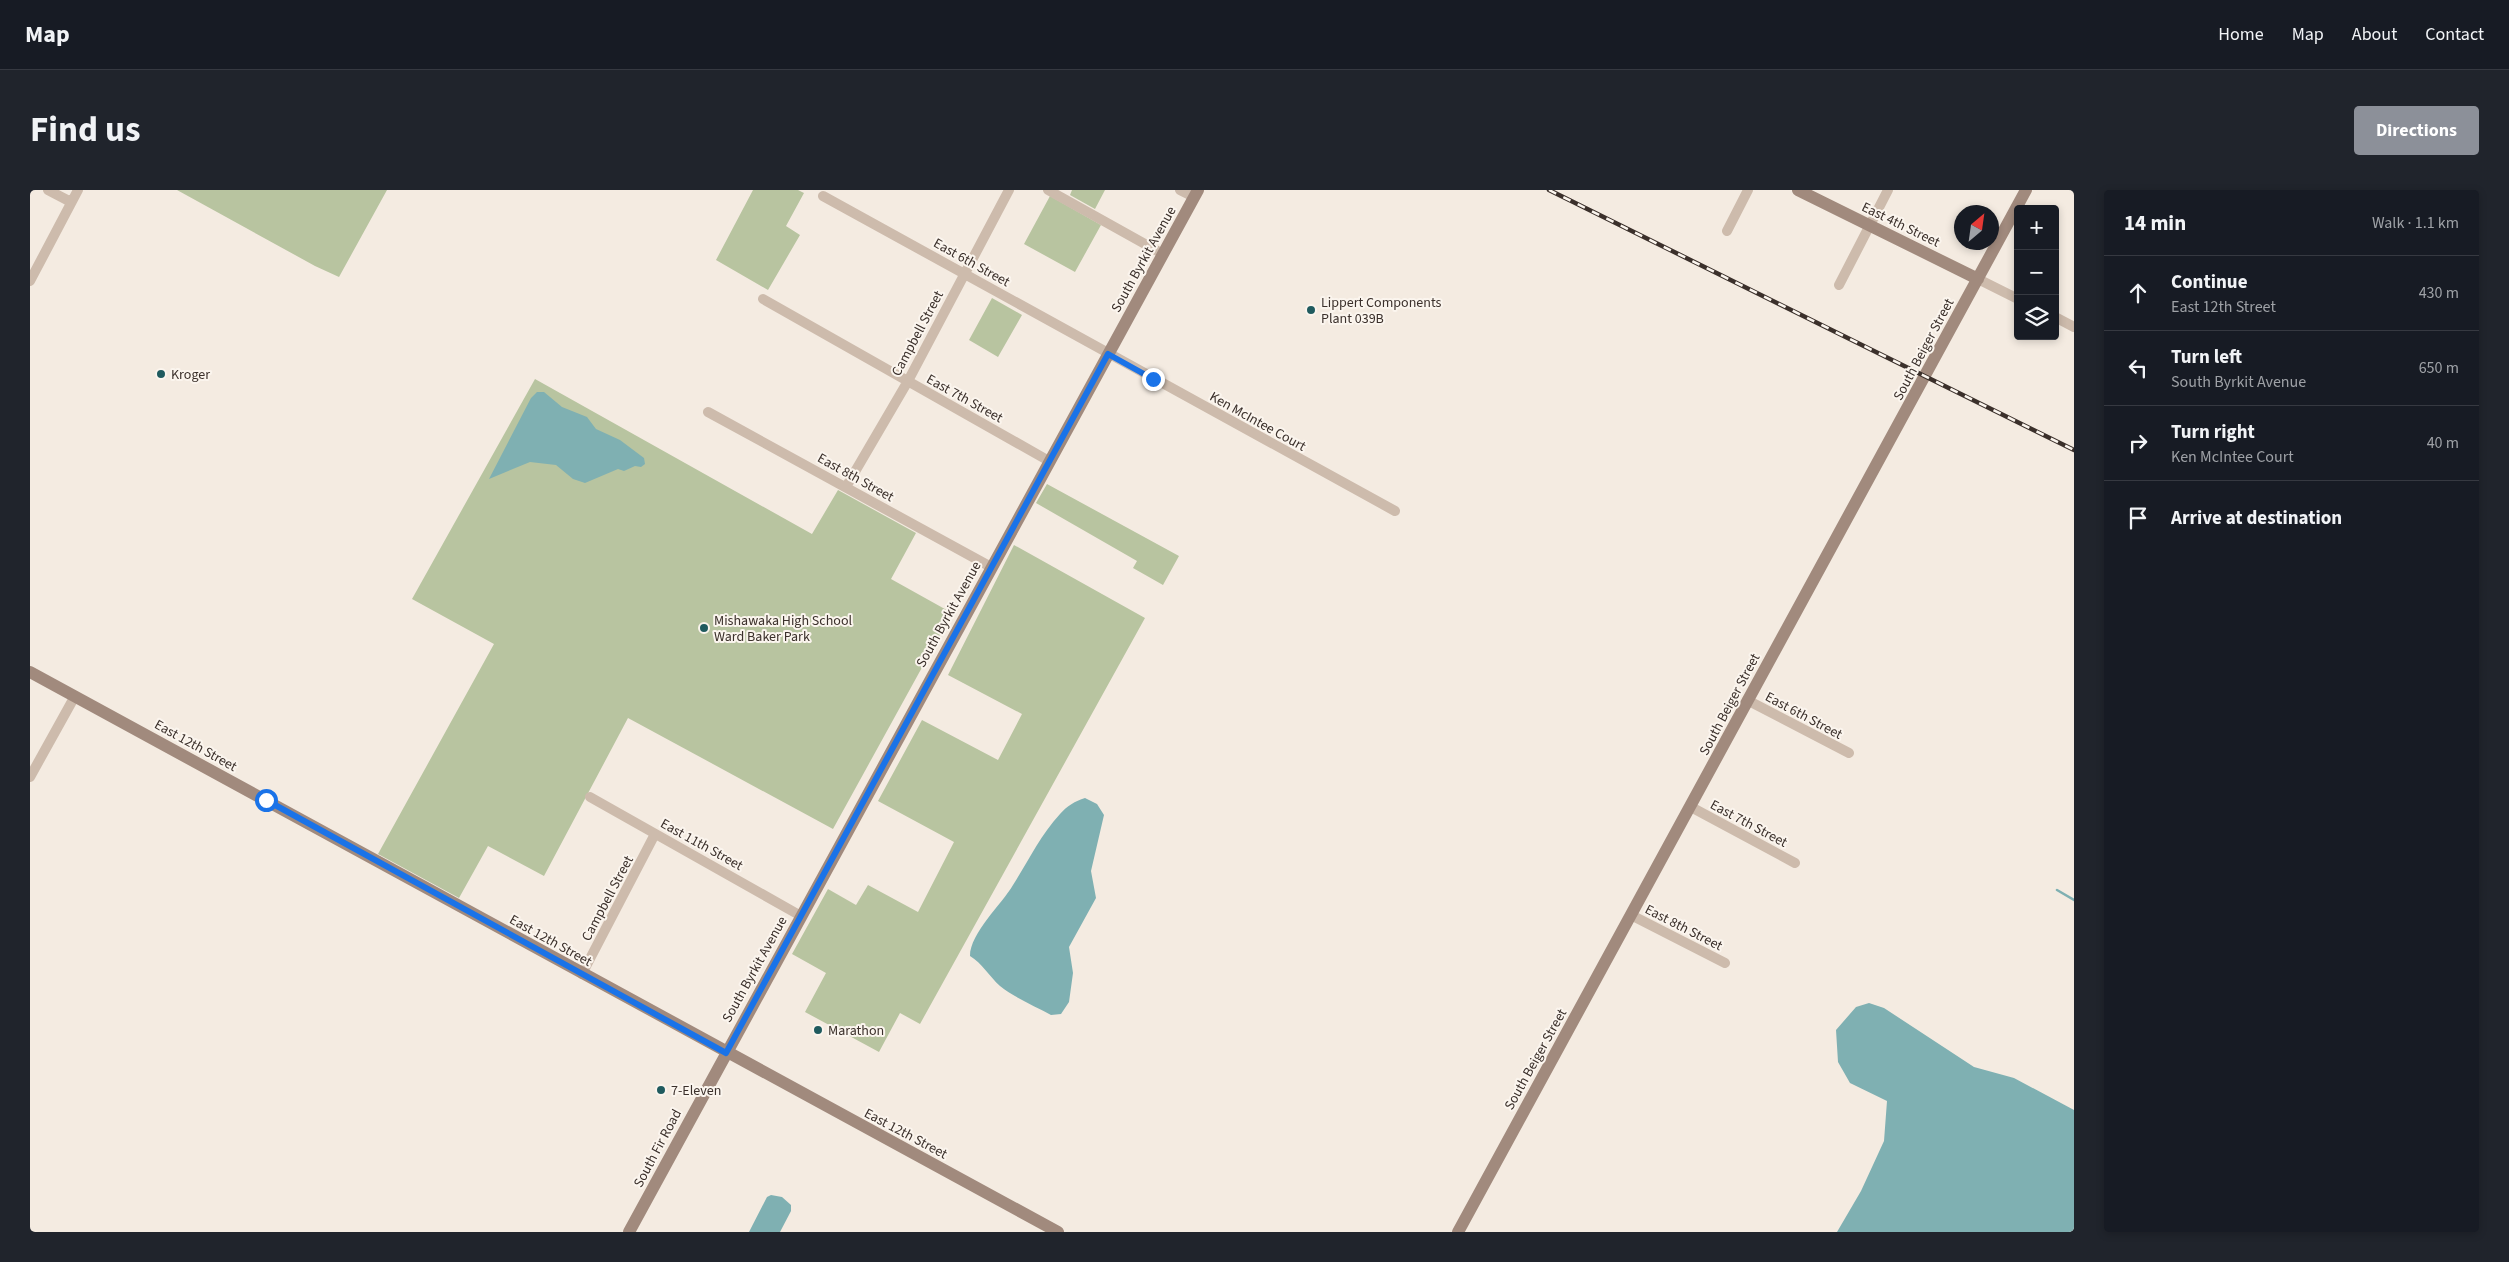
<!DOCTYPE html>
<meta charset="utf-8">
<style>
body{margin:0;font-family:"Source Sans 3",sans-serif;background:#20242c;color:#f1f3f6}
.controls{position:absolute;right:15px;top:15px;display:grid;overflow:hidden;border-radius:5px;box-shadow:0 2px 8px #0003}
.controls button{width:45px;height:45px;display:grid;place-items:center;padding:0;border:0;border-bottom:1px solid #363941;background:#171b24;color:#f1f3f6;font:25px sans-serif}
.compass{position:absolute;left:1924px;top:15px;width:45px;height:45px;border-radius:50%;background:#171b24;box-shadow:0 2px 8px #0003;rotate:29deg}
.stop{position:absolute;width:15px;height:15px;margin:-11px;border:4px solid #1a73e8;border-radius:50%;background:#fff}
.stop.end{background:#1a73e8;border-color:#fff;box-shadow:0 1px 5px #0008}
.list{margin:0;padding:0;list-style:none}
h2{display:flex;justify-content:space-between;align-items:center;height:65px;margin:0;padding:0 20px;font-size:21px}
h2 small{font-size:16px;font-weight:400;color:#9ea1a6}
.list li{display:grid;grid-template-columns:32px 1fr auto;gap:15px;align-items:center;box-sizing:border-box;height:75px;padding:0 20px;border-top:1px solid #363941}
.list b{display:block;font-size:19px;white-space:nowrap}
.list p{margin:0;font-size:16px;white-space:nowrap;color:#9ea1a6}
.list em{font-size:16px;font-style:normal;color:#9ea1a6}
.icon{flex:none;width:28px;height:28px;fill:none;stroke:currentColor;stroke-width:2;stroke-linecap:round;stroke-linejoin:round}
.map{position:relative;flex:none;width:2044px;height:1042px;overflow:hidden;border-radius:5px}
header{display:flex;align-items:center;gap:30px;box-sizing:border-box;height:70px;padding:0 25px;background:#171b24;border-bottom:1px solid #363941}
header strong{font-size:24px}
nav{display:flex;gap:28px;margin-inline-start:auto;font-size:18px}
.intro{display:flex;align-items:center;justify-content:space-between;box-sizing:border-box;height:120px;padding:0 30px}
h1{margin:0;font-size:35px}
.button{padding:12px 22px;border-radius:5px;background:#8c9099;color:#fff;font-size:18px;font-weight:700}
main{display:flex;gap:30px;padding:0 30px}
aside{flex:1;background:#171b24;border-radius:5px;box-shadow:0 2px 8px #0003}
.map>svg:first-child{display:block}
.green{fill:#b8c4a0}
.water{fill:#7fb0b2}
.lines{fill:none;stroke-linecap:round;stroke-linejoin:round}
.stream{stroke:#7fb0b2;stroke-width:2.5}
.street{stroke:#cdbbac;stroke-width:10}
.secondary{stroke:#a18a7d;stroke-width:12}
.rail-casing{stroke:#3b302b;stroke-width:4.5}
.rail{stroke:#fbf5ee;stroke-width:2.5;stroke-dasharray:8;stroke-linecap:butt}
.route{stroke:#1a73e8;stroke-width:6}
.poi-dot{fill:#1f5a5e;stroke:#fbf5ee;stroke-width:2}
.labels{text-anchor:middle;stroke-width:4;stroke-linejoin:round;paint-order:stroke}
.street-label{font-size:14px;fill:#3b302b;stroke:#fbf5ee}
.poi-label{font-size:14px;fill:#3b302b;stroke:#fbf5ee;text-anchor:start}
</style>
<header>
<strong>Map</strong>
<nav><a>Home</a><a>Map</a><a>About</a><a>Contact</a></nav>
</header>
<div class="intro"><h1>Find us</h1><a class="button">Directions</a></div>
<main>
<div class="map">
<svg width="2044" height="1042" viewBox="0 0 2044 1042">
<rect width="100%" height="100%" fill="#f4ebe1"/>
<path class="green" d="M147,0H357L309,87L285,76Z
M723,0H768L774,3L756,36L770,45L738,100L686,70Z
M1042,0H1075L1065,19L1040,5Z
M1020,6L1071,35L1045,82L994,54Z
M962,108L992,125L968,167L939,150Z
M505,189L782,344L808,300L886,343L861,389L922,423L803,639L598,528L514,686L458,656L429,708L348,664L464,454L382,409Z
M1017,294L1149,366L1133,395L1103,378L1107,371L1006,313Z
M984,355L1115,428L890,834L870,823L849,862L775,822L796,783L762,764L798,699L826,715L838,695L888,722L924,652L848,611L892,530L968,570L992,524L918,485Z"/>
<path class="water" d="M507,202H514L532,217L557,227L566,239L590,250L614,268L615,274L611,277L605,276L594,281L588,279L555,293L543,289L526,275L500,272L459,289L501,208Z
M1055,608L1067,614L1074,625L1061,681L1066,708L1039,757L1043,783L1039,812L1031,824L1021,825C1005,816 985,808 970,796C959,786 952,773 940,766C940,743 972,714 983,695C999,670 1010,646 1030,624C1037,616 1045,611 1055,608Z
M1839,813L1854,818L1944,877L1984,888L2044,920V1042H1807L1831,1001L1854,951L1857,911L1820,893L1808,872L1806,840L1826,817Z
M741,1005L752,1007L761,1015V1021L750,1042H719L737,1007Z"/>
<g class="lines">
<path class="stream" d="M2027,700L2044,710"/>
<path class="street" d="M18,0L41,12
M1018,0L1133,64
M1150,0L1164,7
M793,6L1365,321
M1697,41L1718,0
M1948,89L1988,109
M0,91L48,0
M1809,95L1858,0
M733,109L1019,271
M2025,127L2044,137
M678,222L961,377
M816,297L878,191L979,0
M1717,510L1819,563
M0,587L45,506
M560,607L771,726
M1661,617L1765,673
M1601,725L1695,773
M552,784L625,644"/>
<path class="secondary" d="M1768,0L1948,89
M0,482L1028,1042
M599,1042L1168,0
M1428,1042L1996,0"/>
<g class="rail-casing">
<path id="rail" d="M1519,0L2044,260"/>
</g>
<use href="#rail" class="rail"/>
</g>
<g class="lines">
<path class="route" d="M236,610L696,863L1078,164L1123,189"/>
</g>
<g class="poi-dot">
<circle cx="1281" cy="120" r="5"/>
<circle cx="131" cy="184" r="5"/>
<circle cx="674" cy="438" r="5"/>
<circle cx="788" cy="840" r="5"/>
<circle cx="631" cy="900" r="5"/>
</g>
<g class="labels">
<g class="street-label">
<text transform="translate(1871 34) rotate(26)" y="5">East 4th Street</text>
<text transform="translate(1113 69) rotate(-61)" y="5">South Byrkit Avenue</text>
<text transform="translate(942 72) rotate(29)" y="5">East 6th Street</text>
<text transform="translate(887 143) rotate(-62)" y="5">Campbell Street</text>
<text transform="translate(1893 159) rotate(-62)" y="5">South Beiger Street</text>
<text transform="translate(935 208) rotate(29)" y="5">East 7th Street</text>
<text transform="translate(1228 231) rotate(29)" y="5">Ken McIntee Court</text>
<text transform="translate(826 287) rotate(29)" y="5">East 8th Street</text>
<text transform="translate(918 424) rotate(-61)" y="5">South Byrkit Avenue</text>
<text transform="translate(1699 514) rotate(-62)" y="5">South Beiger Street</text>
<text transform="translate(1774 525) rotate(28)" y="5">East 6th Street</text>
<text transform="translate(166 555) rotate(29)" y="5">East 12th Street</text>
<text transform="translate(1719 633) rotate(28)" y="5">East 7th Street</text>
<text transform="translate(672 654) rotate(29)" y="5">East 11th Street</text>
<text transform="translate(577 708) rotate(-62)" y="5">Campbell Street</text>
<text transform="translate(1654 737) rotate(27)" y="5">East 8th Street</text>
<text transform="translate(521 750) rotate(29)" y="5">East 12th Street</text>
<text transform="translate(724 779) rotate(-61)" y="5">South Byrkit Avenue</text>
<text transform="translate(1505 869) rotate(-61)" y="5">South Beiger Street</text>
<text transform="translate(876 943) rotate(28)" y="5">East 12th Street</text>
<text transform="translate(627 958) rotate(-62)" y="5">South Fir Road</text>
</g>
<g class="poi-label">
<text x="1291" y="117">Lippert Components<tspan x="1291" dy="16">Plant 039B</tspan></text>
<text x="141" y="189">Kroger</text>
<text x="684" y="435">Mishawaka High School<tspan x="684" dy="16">Ward Baker Park</tspan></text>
<text x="798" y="845">Marathon</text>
<text x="641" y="905">7-Eleven</text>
</g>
</g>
</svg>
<div class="controls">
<button>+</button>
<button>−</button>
<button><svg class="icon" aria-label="layers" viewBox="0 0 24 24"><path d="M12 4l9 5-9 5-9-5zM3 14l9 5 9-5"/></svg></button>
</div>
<svg class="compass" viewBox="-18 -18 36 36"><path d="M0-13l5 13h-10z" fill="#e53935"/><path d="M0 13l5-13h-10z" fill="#9ea1a6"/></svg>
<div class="stop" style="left:236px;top:610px"></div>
<div class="stop end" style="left:1123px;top:189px"></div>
</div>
<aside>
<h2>14 min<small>Walk · 1.1 km</small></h2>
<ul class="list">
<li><svg class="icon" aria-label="ahead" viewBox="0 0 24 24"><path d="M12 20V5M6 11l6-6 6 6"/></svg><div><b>Continue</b><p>East 12th Street</p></div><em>430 m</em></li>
<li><svg class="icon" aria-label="left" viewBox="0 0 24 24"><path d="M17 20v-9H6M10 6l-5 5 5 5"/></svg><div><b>Turn left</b><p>South Byrkit Avenue</p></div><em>650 m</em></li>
<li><svg class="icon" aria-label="right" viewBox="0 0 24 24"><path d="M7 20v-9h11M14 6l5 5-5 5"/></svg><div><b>Turn right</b><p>Ken McIntee Court</p></div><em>40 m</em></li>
<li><svg class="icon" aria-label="arrive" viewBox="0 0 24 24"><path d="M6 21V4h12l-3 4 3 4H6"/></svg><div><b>Arrive at destination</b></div></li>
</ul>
</aside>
</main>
